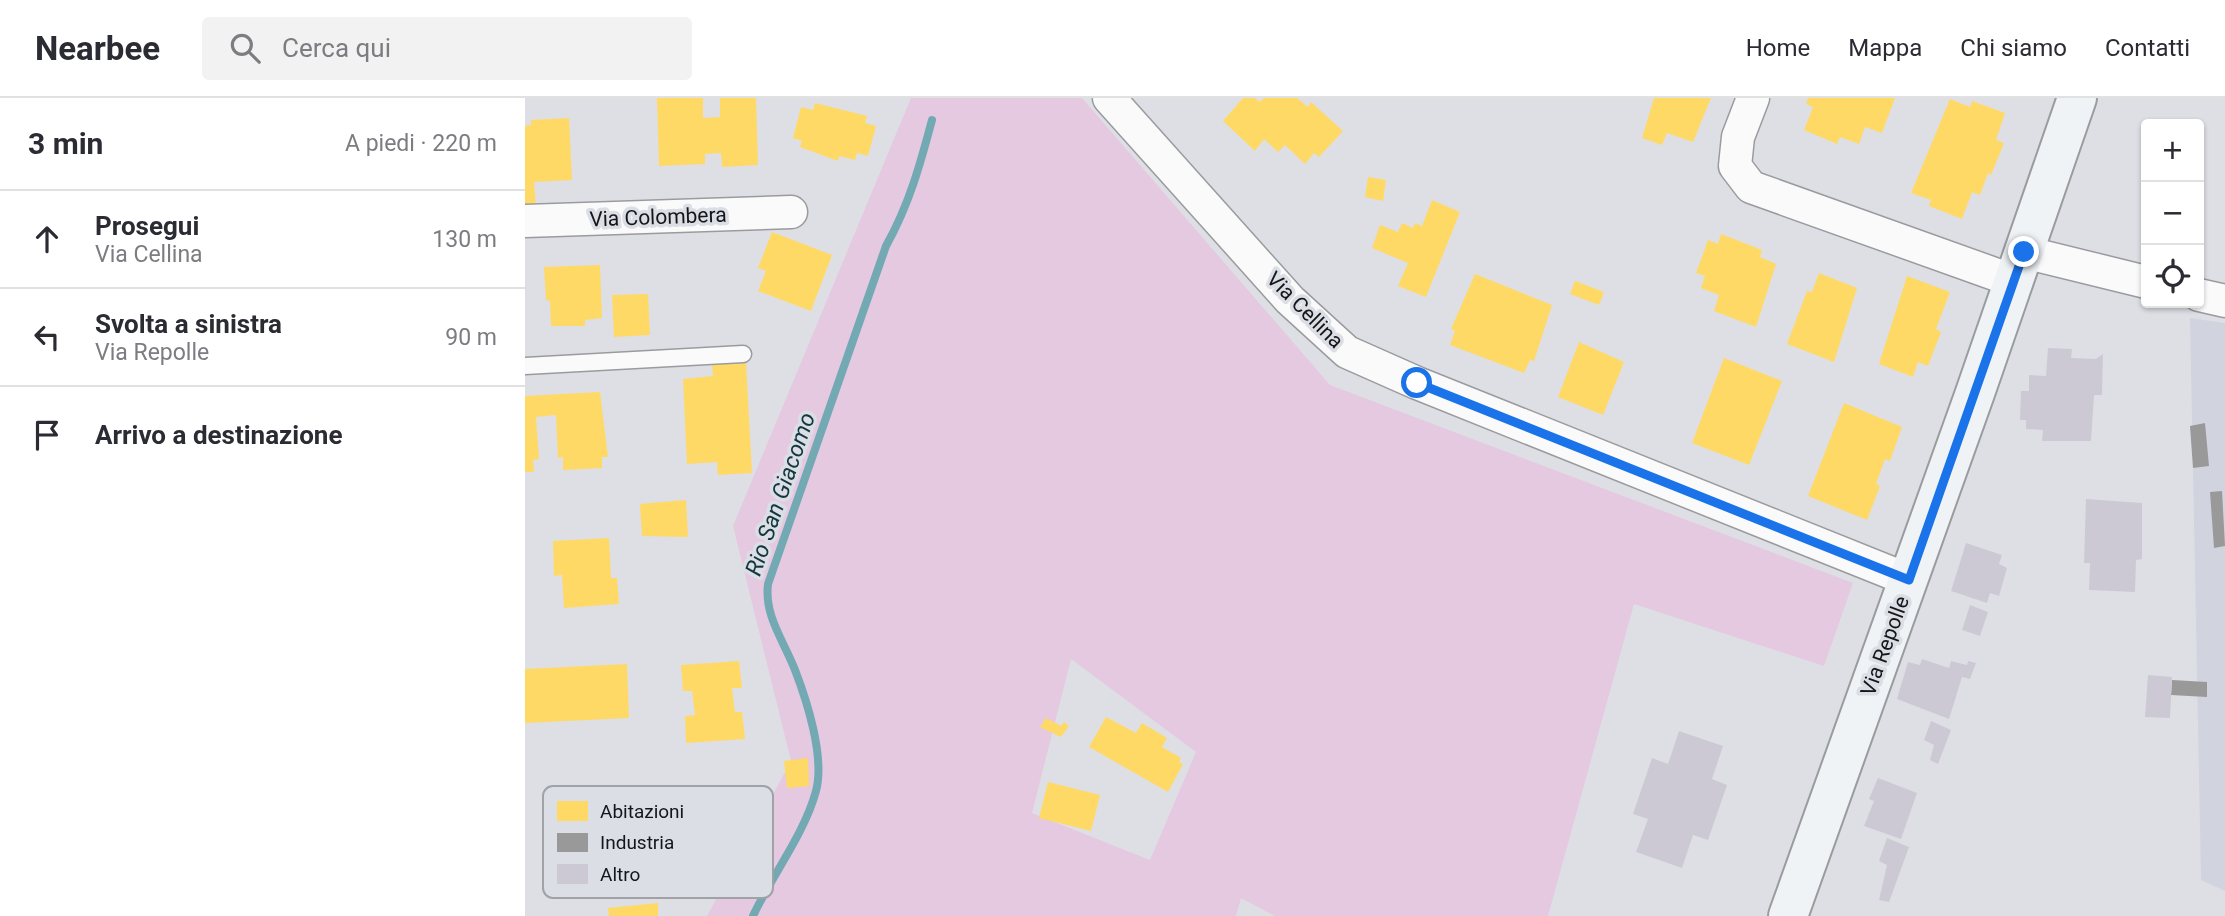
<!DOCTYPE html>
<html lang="it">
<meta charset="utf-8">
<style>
body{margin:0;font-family:Roboto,sans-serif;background:#f2f2f3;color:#2b2b33}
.controls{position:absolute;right:21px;top:21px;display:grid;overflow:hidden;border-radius:7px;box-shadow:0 2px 5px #0004}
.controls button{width:63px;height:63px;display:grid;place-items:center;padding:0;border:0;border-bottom:2px solid #e1e1e2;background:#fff;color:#2b2b33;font:35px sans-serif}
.stop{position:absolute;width:21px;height:21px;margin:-16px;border:5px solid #1a73e8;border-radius:50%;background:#fff}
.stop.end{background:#1a73e8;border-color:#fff;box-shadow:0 2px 7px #0008}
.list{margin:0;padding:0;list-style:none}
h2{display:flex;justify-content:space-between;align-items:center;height:91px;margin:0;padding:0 28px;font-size:30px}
h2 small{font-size:23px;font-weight:400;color:#7c7c81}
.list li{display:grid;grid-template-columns:46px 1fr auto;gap:21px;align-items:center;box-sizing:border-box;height:98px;padding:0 28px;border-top:2px solid #e1e1e2}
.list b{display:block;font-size:26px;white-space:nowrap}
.list p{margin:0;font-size:23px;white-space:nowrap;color:#7c7c81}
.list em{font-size:23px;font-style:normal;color:#7c7c81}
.icon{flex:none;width:38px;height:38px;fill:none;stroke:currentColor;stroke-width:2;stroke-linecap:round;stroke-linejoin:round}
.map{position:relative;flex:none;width:1700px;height:818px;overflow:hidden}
header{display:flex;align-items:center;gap:42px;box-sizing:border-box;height:98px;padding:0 35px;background:#fff;border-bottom:2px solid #e1e1e2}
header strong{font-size:33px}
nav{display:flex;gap:38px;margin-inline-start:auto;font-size:24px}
.search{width:490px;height:63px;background:#f2f2f3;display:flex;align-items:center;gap:18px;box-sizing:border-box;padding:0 24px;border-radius:7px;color:#7c7c81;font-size:26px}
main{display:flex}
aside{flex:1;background:#fff}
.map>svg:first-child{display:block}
.built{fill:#d1d4df}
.green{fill:#e4c9e1;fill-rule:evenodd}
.homes{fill:#ffd966}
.industry{fill:#999}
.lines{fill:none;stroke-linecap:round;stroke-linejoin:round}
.stream{stroke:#73a9b3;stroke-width:8}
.building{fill:#ccc9d5}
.lane-casing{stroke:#9a9b9f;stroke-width:19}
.street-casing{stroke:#9a9b9f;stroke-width:35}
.secondary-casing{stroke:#9a9b9f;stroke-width:42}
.lane{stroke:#fafafb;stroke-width:16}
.street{stroke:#fafafb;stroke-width:32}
.secondary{stroke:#eff3f6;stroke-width:38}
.route{stroke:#1a73e8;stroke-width:9}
.labels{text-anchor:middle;stroke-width:7;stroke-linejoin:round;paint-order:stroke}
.street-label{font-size:21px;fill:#151619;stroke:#dcdee6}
.water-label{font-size:23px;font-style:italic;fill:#13383e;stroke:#dcdee6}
.key{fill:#dcdee6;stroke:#a0a2a8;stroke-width:2}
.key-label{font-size:19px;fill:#151619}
</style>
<header>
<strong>Nearbee</strong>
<div class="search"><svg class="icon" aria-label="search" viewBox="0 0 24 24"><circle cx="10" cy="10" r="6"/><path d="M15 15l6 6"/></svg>Cerca qui</div>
<nav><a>Home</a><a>Mappa</a><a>Chi siamo</a><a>Contatti</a></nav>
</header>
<main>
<aside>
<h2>3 min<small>A piedi · 220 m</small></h2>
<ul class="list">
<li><svg class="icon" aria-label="ahead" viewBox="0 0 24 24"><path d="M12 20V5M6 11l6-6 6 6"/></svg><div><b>Prosegui</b><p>Via Cellina</p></div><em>130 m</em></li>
<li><svg class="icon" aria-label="left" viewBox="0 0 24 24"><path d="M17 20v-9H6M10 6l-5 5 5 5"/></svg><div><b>Svolta a sinistra</b><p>Via Repolle</p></div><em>90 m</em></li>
<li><svg class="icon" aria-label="arrive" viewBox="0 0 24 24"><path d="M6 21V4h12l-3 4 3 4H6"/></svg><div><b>Arrivo a destinazione</b></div></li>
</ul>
</aside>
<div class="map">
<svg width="1700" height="818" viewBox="0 0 1700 818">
<rect width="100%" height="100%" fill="#dedfe4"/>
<path class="built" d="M1665,220L1700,225V793L1676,782Z"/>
<path class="green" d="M386,0H557L805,287L1328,485L1299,568L1109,506L1023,818H750L716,800L711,818H182L266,663L208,428ZM546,561L671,654L625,762L507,715Z"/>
<path class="homes" d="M132,0H178V20L195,19V0H231L233,67L197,69L196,55L180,56V66L134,68Z
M718,0H730L735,4L739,0H772L783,9L786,4L818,33L794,59L789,55L780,66L760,47L753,54L739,41L730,53L698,23Z
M1129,0H1186L1168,44L1142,35L1137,47L1117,40Z
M1283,0H1370L1357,35L1340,29L1334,46L1315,39L1312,46L1279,32L1288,9L1281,6Z
M1425,1L1445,9L1447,3L1480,15L1471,42L1479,45L1466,77L1463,75L1455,97L1447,94L1437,121L1404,108L1406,102L1386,95Z
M290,5L342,18L340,25L351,28L343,58L332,55L330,62L314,58L313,63L275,49L277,43L268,40L276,9L288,12Z
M44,20L47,82L9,84L11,109H0V28L6,27V22Z
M843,79L861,82L858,103L840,99Z
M907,102L935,114L901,199L873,188L883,165L847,150L855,127L873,134L877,125L888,130L890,125L897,128Z
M247,134L307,157L286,213L233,193L241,173L233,170Z
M1196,136L1237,152L1235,159L1251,166L1231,229L1189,213L1194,197L1176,190L1180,178L1171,175L1183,142L1193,146Z
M75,167L77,220L60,222V228H26L25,203L21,202L19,169Z
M1294,175L1332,190L1309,264L1262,246L1282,193L1287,194Z
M950,176L1027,207L1009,263L1005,262L999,275L925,247L930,233L926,231Z
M1382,178L1425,194L1411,231L1416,234L1403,268L1393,264L1388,279L1354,266Z
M1050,183L1079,194L1074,207L1045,196Z
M123,196L125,237L89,239L87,197Z
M1054,244L1099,264L1078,317L1033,299Z
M1199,260L1257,283L1224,367L1167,345Z
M221,265L227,375L193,377L192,364L162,366L158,281L188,278L187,266Z
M75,294L83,359H77V370L38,372V359L33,360L31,317L11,319L14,361L8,362L9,374H0V298Z
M1319,305L1377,329L1365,363L1360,361L1351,386L1355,388L1342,422L1283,398Z
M161,402L163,439L117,438L115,406Z
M84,440L86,480H92L94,506L39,510L37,477L29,478L28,443Z
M214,563L217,590H207L210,614H217L220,641L161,645L160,618L170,617L167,593H158L156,567Z
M102,566L104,620L0,625V571Z
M581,619L611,635L617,625L642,640L637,649L656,660L654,664L658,666L643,694L564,649Z
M521,620L536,628L539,624L544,628L536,639L515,629Z
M283,660L284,688L262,690L259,663Z
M523,684L575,697L566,733L514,720Z
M121,687L124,715H131L132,741L123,742L124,761L77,764L75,729L83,727L79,689Z
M133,805V818H84L83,810Z"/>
<path class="industry" d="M1680,325L1684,368L1668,370L1665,328Z
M1697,393L1700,448L1689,450L1685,394Z
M1647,582L1682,584V599L1646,597Z"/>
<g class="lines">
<path class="stream" d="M228,818C247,777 279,737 291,693C300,659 282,603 270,572C259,543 239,518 243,486L361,148C384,107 395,67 407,22"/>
</g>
<path class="building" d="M1523,250L1547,251L1546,260L1571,261L1578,256L1577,297H1569L1566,343H1517L1518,332L1501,331V322H1495L1496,293H1504V277L1521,278Z
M1561,401L1617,405V461L1611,462L1610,494L1564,492L1565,465H1559Z
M1441,445L1477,457L1474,466L1482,470L1474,498L1465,495L1462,505L1426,493Z
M1445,507L1463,514L1455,538L1437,532Z
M1397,561L1424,570L1426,563L1442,567L1443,563L1451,565L1445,581L1437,579L1424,621L1372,601L1383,564L1395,567Z
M1623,577L1647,579L1645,620L1620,619Z
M1406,623L1426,632L1413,666L1405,662L1409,647L1399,642Z
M1154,633L1198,648L1187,681L1202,687L1183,742L1168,737L1157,770L1111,754L1123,721L1108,716L1127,660L1143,666Z
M1353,680L1392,695L1376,741L1339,728L1349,703L1344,701Z
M1362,740L1384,749L1364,804L1354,802L1362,767L1354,763Z"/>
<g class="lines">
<g class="lane-casing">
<path id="lane" d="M0,268L218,256"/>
</g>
<g class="street-casing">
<path id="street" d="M584,0L765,202L822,254L892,285L1384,482
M1228,0L1213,39L1210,68L1226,89L1489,183
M0,123L266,114
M1499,154L1621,184
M1674,197L1700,203"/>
</g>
<g class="secondary-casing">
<path id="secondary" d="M1263,818L1450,295L1552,0"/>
</g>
<use href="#lane" class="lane"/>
<use href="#street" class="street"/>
<use href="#secondary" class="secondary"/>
</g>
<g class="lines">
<path class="route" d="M892,285L1384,482L1499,154"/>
</g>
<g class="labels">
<g class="street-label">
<text transform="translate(133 119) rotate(-2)" y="7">Via Colombera</text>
<text transform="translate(780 212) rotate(45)" y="7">Via Cellina</text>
<text transform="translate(1360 548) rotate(-70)" y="7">Via Repolle</text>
</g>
<g class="water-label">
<text transform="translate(255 396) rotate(-71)" y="8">Rio San Giacomo</text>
</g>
</g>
<rect x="18" y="688" width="230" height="112" rx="10" class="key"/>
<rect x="32" y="703" width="31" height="20" fill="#ffd966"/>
<rect x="32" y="735" width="31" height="19" fill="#999"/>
<rect x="32" y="766" width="31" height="20" fill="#ccc9d5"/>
<g class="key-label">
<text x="75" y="720">Abitazioni</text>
<text x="75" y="751">Industria</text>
<text x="75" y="783">Altro</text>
</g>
</svg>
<div class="controls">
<button>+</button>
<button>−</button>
<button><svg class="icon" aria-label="locate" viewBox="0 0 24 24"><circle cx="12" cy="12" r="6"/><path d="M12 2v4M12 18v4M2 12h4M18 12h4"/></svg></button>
</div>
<div class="stop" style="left:892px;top:285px"></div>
<div class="stop end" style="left:1499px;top:154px"></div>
</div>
</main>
